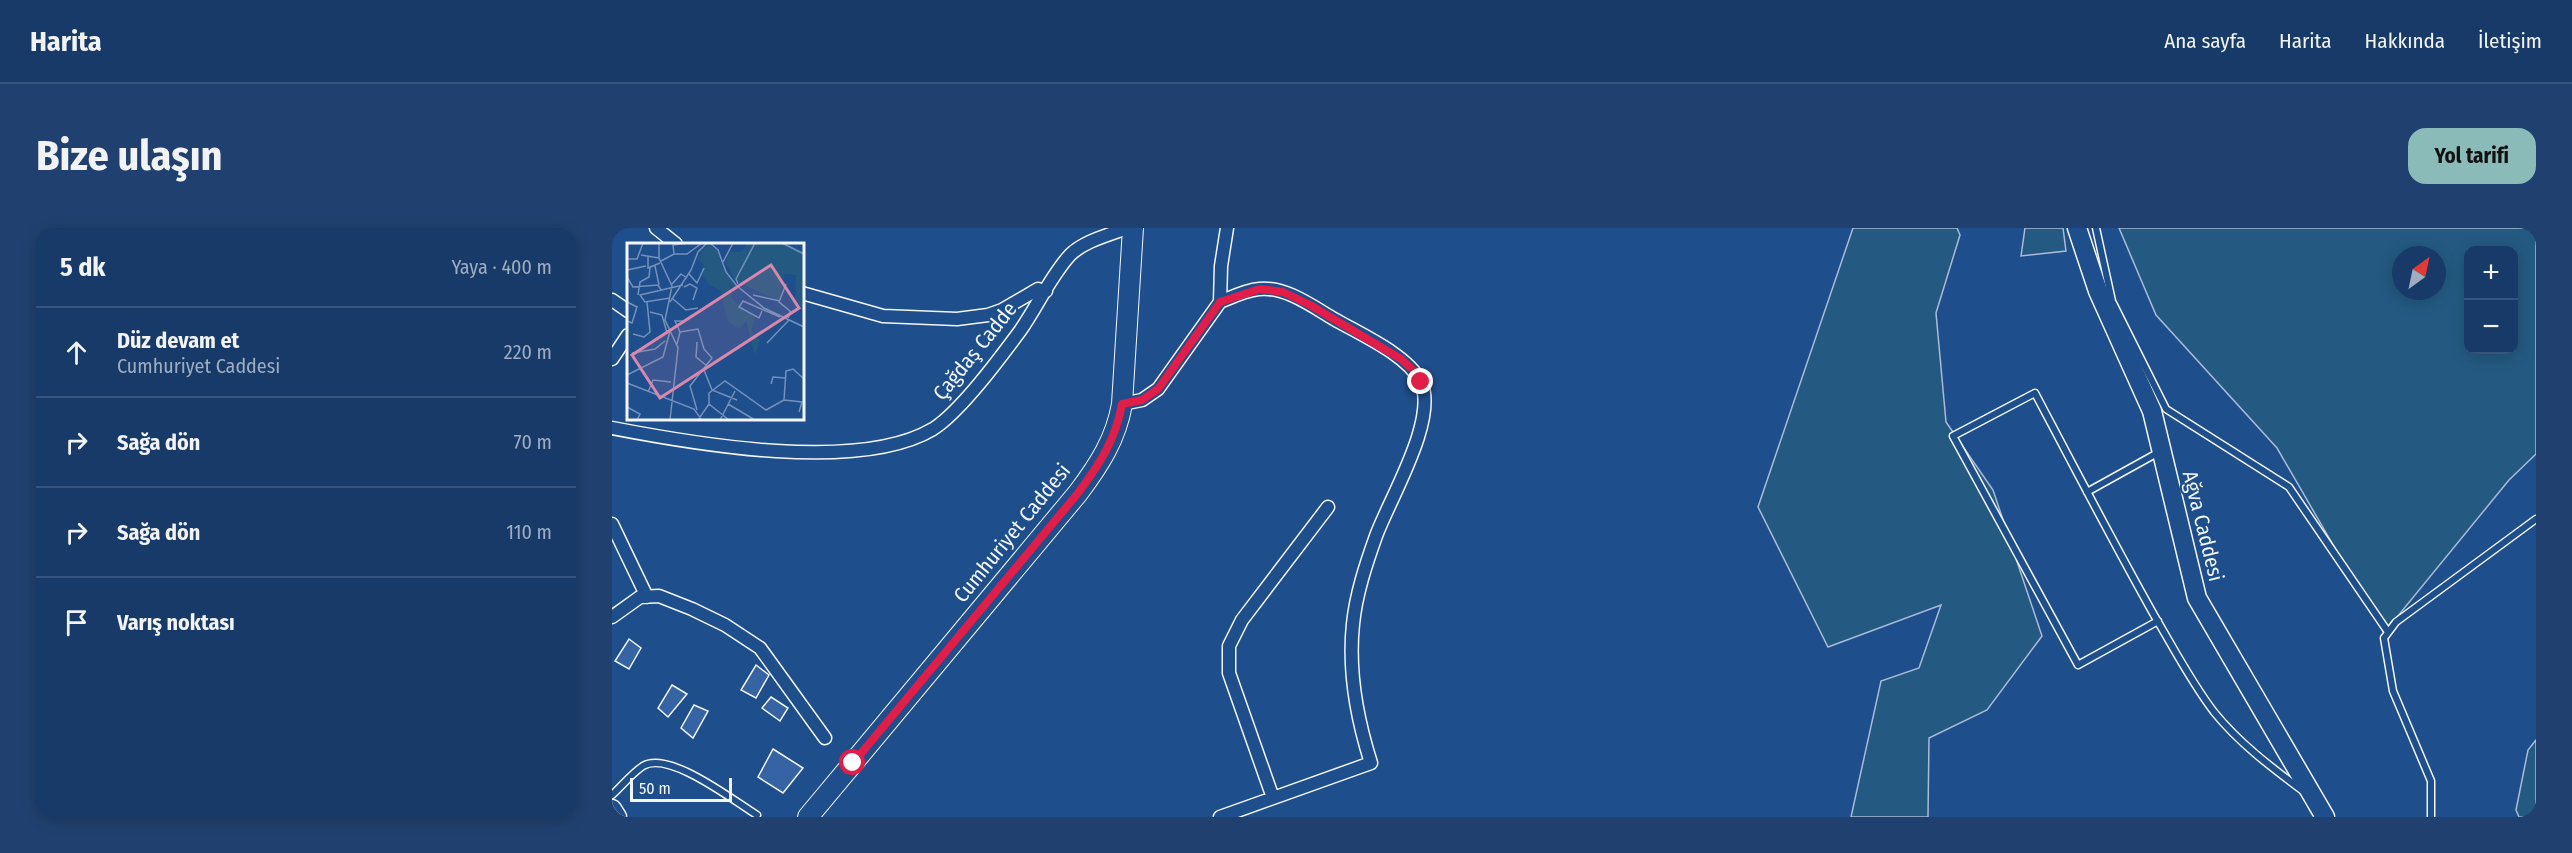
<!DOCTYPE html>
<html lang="tr">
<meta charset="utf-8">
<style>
body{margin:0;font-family:"Fira Sans Condensed",sans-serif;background:#20416f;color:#f1f3f6}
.controls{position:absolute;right:18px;top:18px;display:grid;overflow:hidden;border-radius:12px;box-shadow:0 3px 15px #0003}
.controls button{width:54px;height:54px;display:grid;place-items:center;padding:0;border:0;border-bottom:2px solid #36547d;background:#173a69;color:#f1f3f6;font:30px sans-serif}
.compass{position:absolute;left:1780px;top:18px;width:54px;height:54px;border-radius:50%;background:#173a69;box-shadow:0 3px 15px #0003;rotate:33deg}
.scale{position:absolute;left:18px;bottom:15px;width:102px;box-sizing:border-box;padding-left:6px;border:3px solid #f2f6ff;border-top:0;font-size:16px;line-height:21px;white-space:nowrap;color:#f2f6ff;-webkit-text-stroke:4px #1f4e8c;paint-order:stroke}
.stop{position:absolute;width:18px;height:18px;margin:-14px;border:4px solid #e11d48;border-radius:50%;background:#fff}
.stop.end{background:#e11d48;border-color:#fff;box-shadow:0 2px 6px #0008}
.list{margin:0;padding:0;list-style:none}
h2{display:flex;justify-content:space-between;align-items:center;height:78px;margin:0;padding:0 24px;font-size:26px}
h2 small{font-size:20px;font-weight:400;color:#9eadc0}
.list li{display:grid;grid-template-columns:39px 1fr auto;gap:18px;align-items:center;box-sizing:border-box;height:90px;padding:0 24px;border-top:2px solid #36547d}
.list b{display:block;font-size:22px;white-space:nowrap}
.list p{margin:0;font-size:20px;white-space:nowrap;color:#9eadc0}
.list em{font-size:20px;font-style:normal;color:#9eadc0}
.icon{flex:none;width:33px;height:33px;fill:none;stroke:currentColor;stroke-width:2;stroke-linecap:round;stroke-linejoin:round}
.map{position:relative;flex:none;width:1924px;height:589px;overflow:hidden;border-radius:18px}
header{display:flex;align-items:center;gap:36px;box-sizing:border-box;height:84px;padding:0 30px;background:#173a69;border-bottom:2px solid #36547d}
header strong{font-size:28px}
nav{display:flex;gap:33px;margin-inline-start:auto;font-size:21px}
.intro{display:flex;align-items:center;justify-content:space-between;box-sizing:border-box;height:144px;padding:0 36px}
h1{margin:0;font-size:42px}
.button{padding:15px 27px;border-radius:18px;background:#8bbbb9;color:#111;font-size:21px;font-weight:700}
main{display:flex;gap:36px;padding:0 36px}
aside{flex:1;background:#173a69;border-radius:18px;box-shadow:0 3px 15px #0003}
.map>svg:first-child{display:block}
.green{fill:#245a82;stroke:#a8bbd7;stroke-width:1.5;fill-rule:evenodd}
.building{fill:#3563a3;stroke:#f2f6ff;stroke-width:1.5}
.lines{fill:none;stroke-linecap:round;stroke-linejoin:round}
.lane-casing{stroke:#f2f6ff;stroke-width:9}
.street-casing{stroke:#f2f6ff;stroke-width:15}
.secondary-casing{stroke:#f2f6ff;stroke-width:21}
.primary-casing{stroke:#f2f6ff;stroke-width:22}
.lane{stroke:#1f4e8c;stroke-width:6}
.street{stroke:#1f4e8c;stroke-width:12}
.secondary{stroke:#1f4e8c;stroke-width:18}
.primary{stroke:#1f4e8c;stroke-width:20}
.route{stroke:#e11d48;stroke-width:8}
.labels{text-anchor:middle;stroke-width:4.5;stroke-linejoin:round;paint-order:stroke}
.street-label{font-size:21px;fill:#f2f6ff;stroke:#1f4e8c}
.inset-road{fill:none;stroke:#7391ba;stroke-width:1.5}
.view{fill:#da87ad;fill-opacity:0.15;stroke:#da87ad;stroke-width:3}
.inset-edge{fill:none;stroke:#f2f6ff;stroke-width:3}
</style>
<header>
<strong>Harita</strong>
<nav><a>Ana sayfa</a><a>Harita</a><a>Hakkında</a><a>İletişim</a></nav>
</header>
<div class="intro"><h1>Bize ulaşın</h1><a class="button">Yol tarifi</a></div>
<main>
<aside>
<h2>5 dk<small>Yaya · 400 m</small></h2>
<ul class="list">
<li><svg class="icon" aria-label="ahead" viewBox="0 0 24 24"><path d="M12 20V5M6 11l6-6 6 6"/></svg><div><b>Düz devam et</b><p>Cumhuriyet Caddesi</p></div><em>220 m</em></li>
<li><svg class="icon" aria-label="right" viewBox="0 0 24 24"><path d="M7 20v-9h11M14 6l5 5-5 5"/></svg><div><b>Sağa dön</b></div><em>70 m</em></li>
<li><svg class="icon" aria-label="right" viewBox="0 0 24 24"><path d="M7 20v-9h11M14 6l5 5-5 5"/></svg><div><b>Sağa dön</b></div><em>110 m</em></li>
<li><svg class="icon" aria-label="arrive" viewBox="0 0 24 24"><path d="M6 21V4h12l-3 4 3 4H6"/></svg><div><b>Varış noktası</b></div></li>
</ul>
</aside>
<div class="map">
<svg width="1924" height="589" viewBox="0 0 1924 589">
<rect width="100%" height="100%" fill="#1f4e8c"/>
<path class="green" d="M1241,0H1345L1348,7L1324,85L1334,194L1381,262L1430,408L1375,482L1317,510L1316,589H1239L1269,453L1307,440L1329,377L1216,419L1146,279Z
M1413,0H1451L1454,23L1409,28Z
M1507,0H1924V226L1897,252L1772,405L1665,220L1544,87ZM1856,22H1902V122H1856ZM1789,27H1825V63H1789Z
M1924,512V589H1907L1904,582L1916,522Z"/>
<path class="building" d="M17,411L29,420L17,441L3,433Z
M144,437L157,447L144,470L129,462Z
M60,457L75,466L56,489L46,480Z
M159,469L176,480L168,493L150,480Z
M82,477L96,483L81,510L69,500Z
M161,521L191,540L171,565L146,549Z"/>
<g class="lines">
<g class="lane-casing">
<path id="lane" d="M1484,0L1500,73L1554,181L1677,259L1776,404
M1475,264L1549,223
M1546,393L1466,437L1341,208L1423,165C1462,239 1501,314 1542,387C1561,419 1579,454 1602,484C1627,515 1659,539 1691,563
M0,567C10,558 20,545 31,538C57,522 122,573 145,587
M1819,589V553L1781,463L1772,410L1784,394L1924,291"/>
</g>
<g class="street-casing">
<path id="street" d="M44,0L64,16
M190,65L271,88L345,91L376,87L390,82L426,61L434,63
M0,72L16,83
M0,131L16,107
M510,176L530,172L546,161L608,74L609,38L615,0
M0,200C83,216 247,245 321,201C348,184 388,130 408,103C425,79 438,49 458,27C472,13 497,7 515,0
M0,296L35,369
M0,389L28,369L47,368L80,381L113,397L148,420L213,510
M661,570L617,445V418L630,392L716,279
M608,589L759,535C745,491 736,443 741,396C744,366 754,336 764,308C778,270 826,192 809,154C796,127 748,106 722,91C700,78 673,58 647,61C634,62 620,69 608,74"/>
</g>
<g class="secondary-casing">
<path id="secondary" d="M1465,0L1486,63L1540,183L1585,370L1713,589
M0,581L5,589"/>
</g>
<g class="primary-casing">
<path id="primary" d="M196,589L466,265C487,237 504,211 510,176L521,0"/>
</g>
<use href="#lane" class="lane"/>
<use href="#street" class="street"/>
<use href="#secondary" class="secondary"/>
<use href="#primary" class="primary"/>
</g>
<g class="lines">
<path class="route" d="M241,535L466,265C487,237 504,211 510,176L530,172L546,161L608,74L648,61L671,64L698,77L789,131L804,145L809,154"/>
</g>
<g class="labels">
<g class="street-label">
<text transform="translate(363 123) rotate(-51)" y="7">Çağdaş Cadde</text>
<text transform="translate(1591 298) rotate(76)" y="7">Ağva Caddesi</text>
<text transform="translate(400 305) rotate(-51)" y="7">Cumhuriyet Caddesi</text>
</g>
</g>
<g transform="translate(15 15)">
<rect width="177" height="177" fill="#1f4e8c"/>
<path d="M120,0H157L177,9V69L168,60L169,32L157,31L152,58L109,38L98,19L104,9H115ZM81,1L90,8L97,27L111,46L108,48L102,39L105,56L128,75L124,88L133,98L128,112L119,78L113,86L101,79L93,47L82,42L75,32L77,21L70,16Z" fill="#245a82"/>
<path class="inset-road" d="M32,0V15L45,43L38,77L51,105L43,177M83,0L91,7L99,29L110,43L137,65L177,84M155,0L177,11M47,11L46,2L61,0M14,12L32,15M21,14V25L33,20M0,16H10L16,0M34,18L47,11H60L75,0M96,19L106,0M28,23L32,42M0,27L19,23M64,27L71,9L80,0M62,31L70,40L77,25M0,34L6,44L31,42L34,47M45,41L54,31L60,35M111,41L109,36L128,0M159,41L152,59L164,69L161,75M57,44L63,41L70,45L66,57M11,52L13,39L22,34L23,25M126,52L153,58M43,55L18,59L13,52L56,42M46,56L59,67L71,65M0,59L10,64L5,80L0,78M43,59L64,27M135,68L132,75L112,64L116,58L153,74M23,69L35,72L40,90M53,89L71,86L77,106L85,115L63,143L70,167M6,91L17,94L23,89L20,59M70,99L69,114L80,123M140,100L162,77M50,101L53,89L48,78H57M5,110L28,106L38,98M77,127L85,147L110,157M0,132L36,114L43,88M0,140L67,166L75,177M144,141L146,134L158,135M21,149L26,137L44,139M157,157L175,159L172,169M82,161L102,177M101,161L128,177M0,164L13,171L10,177M71,177L82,161V150L98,138L139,167L157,157L159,128L166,126L177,136M93,177L108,148"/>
<path class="view" d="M144,22L172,65L33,155L5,112Z"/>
<rect width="177" height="177" class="inset-edge"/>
</g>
</svg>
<div class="controls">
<button>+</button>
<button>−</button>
</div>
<svg class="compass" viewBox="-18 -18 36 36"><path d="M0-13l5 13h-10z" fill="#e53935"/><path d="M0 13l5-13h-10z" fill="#9eadc0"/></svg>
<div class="scale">50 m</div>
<div class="stop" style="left:241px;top:535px"></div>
<div class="stop end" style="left:809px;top:154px"></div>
</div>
</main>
